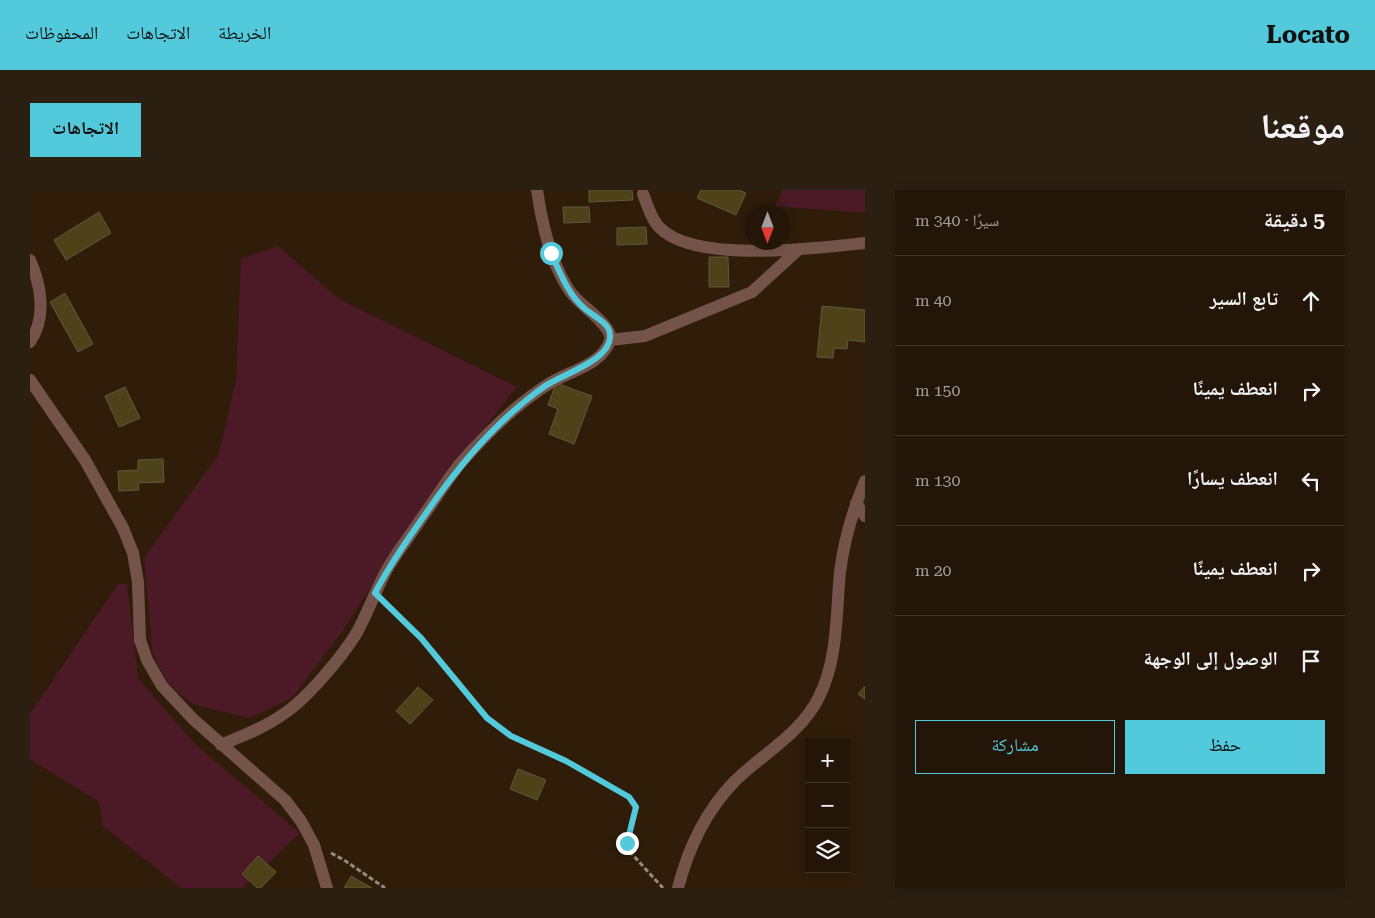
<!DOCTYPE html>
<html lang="ar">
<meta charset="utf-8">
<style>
body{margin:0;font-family:"Roboto Serif","Noto Naskh Arabic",serif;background:#2b1f12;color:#f1f3f6;direction:rtl}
.controls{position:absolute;right:15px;bottom:15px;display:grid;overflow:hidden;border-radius:0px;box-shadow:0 2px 12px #0003}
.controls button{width:45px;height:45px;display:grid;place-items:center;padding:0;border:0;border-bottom:1px solid #403529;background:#231608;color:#f1f3f6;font:25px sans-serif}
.compass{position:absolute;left:715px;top:15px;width:45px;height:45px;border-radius:50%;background:#231608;box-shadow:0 2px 12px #0003;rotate:180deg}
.stop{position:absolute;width:15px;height:15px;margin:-11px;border:4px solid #53cadc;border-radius:50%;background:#fff}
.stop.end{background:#53cadc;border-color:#fff;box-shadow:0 1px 5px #0008}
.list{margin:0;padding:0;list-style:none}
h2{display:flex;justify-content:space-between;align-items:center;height:65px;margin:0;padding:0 20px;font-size:21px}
h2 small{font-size:16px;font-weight:400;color:#a39f9c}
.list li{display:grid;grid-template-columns:32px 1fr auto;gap:15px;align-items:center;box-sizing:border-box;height:90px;padding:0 20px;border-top:1px solid #403529}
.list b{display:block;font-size:19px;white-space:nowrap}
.list em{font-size:16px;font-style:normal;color:#a39f9c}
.actions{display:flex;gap:10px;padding:15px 20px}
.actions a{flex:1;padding:11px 0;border:1px solid #53cadc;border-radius:0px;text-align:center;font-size:18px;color:#53cadc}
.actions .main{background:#53cadc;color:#111}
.icon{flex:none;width:28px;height:28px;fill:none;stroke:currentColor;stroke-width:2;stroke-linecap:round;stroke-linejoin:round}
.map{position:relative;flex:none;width:835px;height:698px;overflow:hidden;direction:ltr;border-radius:0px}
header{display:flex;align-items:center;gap:30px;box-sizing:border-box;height:70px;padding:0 25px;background:#53cadc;color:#111}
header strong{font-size:24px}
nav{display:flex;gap:28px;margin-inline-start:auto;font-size:18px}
.intro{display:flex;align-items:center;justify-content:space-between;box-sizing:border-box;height:120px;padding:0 30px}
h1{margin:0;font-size:35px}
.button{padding:12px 22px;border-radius:0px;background:#53cadc;color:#111;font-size:18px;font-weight:700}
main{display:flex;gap:30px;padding:0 30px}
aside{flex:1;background:#231608;border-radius:0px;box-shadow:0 2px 12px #0003}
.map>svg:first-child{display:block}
.green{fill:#4b1a26}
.building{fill:#4e4218;stroke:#5f583d}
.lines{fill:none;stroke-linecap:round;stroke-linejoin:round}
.path{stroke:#98897a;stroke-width:3;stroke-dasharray:5 2.5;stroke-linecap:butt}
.minor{stroke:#74534a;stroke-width:12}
.route{stroke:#53cadc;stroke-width:6}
</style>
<header>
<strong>Locato</strong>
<nav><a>الخريطة</a><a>الاتجاهات</a><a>المحفوظات</a></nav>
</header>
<div class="intro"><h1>موقعنا</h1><a class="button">الاتجاهات</a></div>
<main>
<aside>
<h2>5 دقيقة<small>سيرًا · 340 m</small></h2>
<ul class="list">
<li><svg class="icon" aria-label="ahead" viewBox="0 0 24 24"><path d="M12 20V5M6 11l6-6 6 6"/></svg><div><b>تابع السير</b></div><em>40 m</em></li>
<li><svg class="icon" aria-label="right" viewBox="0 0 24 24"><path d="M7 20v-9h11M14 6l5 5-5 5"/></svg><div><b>انعطف يمينًا</b></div><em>150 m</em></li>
<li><svg class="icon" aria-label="left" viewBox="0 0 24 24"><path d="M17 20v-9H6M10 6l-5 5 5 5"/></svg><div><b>انعطف يسارًا</b></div><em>130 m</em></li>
<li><svg class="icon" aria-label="right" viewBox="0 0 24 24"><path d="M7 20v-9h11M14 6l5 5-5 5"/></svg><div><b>انعطف يمينًا</b></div><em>20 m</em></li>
<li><svg class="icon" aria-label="arrive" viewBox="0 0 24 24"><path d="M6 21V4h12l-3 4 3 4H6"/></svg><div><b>الوصول إلى الوجهة</b></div></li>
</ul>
<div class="actions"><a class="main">حفظ</a><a>مشاركة</a></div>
</aside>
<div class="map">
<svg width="835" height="698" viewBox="0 0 835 698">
<rect width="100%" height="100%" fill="#2f1d0a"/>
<path class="green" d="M753,0H835V23L745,16Z
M248,56L309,109L487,197L403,301L314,439L262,508L219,528L162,514L138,493L123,465L114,368L189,264L206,190L211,69Z
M88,394H97L108,488L165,554L270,643L212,698H151L73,636L69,612L0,569V524Z"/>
<path class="building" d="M559,0H602L603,10L559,12Z
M671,0H709L716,3L706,25L667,8Z
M533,17H559L560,32L534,33Z
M69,22L81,43L36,70L24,50Z
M616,37L617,54L587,55V38Z
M679,67H698L699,97H679Z
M35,103L63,154L48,162L20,112Z
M792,116L835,120V152L818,150L817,159L804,158L803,168L787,167Z
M526,193L562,206L544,254L519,244L528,219L518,215Z
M95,197L110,228L89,237L75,206Z
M133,269L134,292L108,293L109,300L89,301L88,281L108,280V270Z
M835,496V509L828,504Z
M388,497L403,510L380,534L366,521Z
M488,579L516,590L507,610L480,599Z
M228,666L246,682L231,698H227L212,684Z
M321,686L342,698H314Z"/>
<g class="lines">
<path class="path" d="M355,413L391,448L457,529L471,540L536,571L599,607L606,617L597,653L600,662L633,698
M301,663L314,670L355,698"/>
<path class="minor" d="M613,4C617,14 622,31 630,38C666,74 787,58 835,53
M0,70C11,95 17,127 0,152
M580,150L615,146L722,102L769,59
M0,190L55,270L93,338L103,363L108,392L110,450L117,470L132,496L163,529L255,610L271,631L284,655L297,698
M826,313L835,326
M191,555C212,546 234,538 252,525C276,510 311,468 326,444C338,423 346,398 359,376C369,359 382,343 393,326C407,307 419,286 435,268C460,240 488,213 520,193C539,181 573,175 580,150C584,135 548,115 539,100C520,71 512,34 507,0
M648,698C658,659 675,622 704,592C732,564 770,545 789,507C808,469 806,424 810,382C814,350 823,320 835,291"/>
</g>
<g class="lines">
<path class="route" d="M521,63C530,82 537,103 554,118C561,125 579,132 580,144C583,168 539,182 522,192C512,197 503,205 494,212C453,246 422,285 392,329C375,353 359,376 345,403L391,448L457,528L481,546L536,571L599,607L606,617L597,653"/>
</g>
</svg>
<div class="controls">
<button>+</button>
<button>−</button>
<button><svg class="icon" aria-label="layers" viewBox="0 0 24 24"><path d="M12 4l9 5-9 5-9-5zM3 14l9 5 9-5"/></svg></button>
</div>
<svg class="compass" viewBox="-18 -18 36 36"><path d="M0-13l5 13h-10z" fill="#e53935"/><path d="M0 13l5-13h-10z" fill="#a39f9c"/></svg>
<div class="stop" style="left:521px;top:63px"></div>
<div class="stop end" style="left:597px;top:653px"></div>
</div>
</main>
